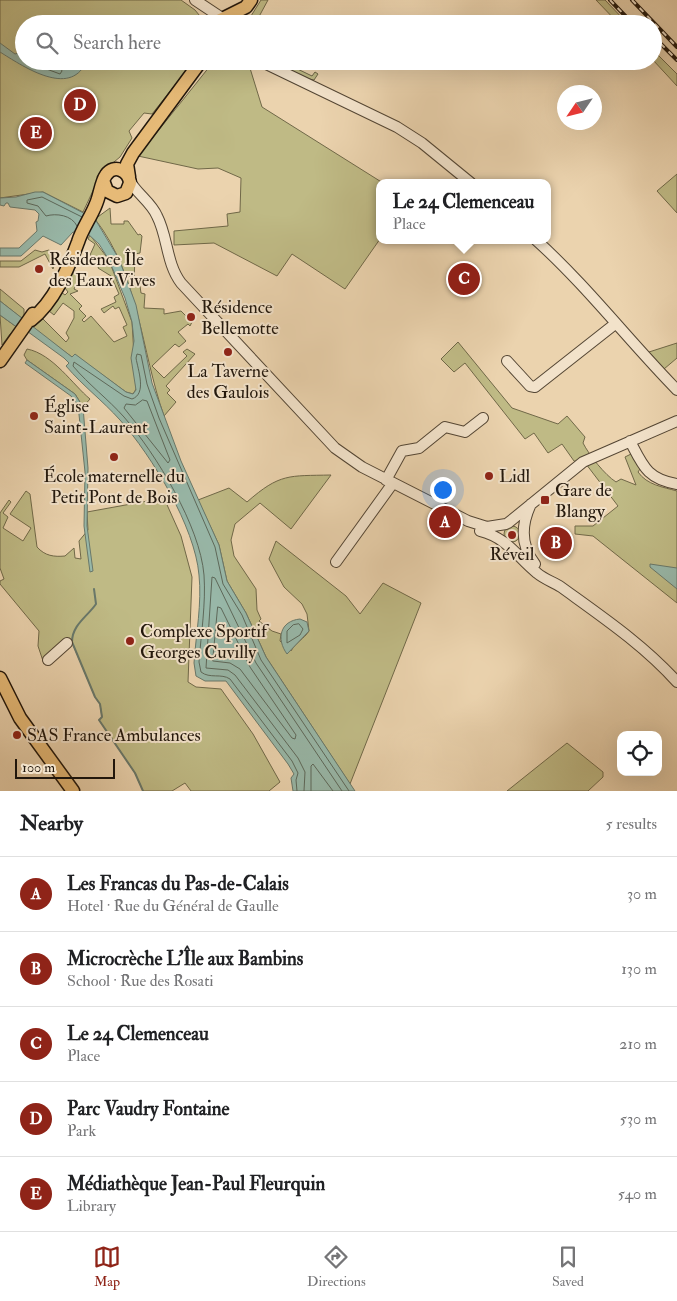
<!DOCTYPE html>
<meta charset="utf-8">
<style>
body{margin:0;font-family:"IM FELL Double Pica",serif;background:#f2f2f2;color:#202124}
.controls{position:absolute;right:15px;bottom:15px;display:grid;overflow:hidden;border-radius:10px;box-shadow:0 5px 20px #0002}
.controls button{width:45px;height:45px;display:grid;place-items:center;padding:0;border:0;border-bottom:1px solid #e0e0e0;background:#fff;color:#202124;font:25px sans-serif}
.compass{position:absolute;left:557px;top:85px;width:45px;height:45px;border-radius:50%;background:#fff;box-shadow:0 5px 20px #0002;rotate:235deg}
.scale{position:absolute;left:15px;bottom:12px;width:100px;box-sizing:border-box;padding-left:5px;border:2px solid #22170c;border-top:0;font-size:14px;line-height:18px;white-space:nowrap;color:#22170c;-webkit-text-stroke:4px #f2e2ca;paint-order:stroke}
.you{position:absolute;left:442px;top:489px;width:18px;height:18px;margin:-12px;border:4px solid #fff;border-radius:50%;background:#1a73e8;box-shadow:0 0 0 8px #1a73e833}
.badge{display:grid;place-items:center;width:32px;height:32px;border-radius:50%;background:#8f2418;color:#fff;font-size:16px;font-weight:700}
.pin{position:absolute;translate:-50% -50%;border:2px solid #fff;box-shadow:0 1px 5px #0006}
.popup{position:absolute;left:376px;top:179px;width:175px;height:65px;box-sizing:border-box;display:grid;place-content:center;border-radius:10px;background:#fff;filter:drop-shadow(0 1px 4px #0005);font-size:16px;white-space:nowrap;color:#757577}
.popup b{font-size:19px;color:#202124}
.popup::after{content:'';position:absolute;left:50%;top:100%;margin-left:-10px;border:10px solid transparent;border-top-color:#fff}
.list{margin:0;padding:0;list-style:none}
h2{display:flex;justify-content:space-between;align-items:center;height:65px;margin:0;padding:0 20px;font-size:21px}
h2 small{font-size:16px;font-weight:400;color:#757577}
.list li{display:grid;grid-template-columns:32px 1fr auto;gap:15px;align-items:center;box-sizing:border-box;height:75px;padding:0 20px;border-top:1px solid #e0e0e0}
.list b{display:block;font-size:19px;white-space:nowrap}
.list p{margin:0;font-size:16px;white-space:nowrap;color:#757577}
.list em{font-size:16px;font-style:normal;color:#757577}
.icon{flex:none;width:28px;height:28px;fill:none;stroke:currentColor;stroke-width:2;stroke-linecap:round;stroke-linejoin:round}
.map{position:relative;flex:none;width:677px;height:791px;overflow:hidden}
.search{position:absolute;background:#fff;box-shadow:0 5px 20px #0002;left:15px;right:15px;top:15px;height:55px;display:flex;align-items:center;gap:12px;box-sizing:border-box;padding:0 18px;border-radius:28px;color:#757577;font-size:19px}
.sheet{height:440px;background:#fff}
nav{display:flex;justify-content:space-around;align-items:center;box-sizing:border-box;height:70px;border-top:1px solid #e0e0e0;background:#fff;font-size:14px;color:#757577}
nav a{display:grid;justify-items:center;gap:2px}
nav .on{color:#8f2418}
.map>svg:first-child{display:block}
.green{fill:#bfba85;stroke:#706848}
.water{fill:#98b8a9;stroke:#69786a}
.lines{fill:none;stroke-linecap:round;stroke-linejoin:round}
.shore{stroke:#5d685a;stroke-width:1}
.stream{stroke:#69786a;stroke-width:2}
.minor-casing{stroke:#544634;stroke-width:12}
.major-casing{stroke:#22170c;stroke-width:15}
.minor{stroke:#f2e2ca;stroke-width:10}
.major{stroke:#e6ba77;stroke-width:12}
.rail-casing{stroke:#22170c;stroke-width:4}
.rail{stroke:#f2e2ca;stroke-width:2;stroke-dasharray:5.5;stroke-linecap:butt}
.poi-dot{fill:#8f2418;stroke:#f2e2ca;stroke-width:2}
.labels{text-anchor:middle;stroke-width:4;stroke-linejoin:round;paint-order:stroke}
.poi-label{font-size:18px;fill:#22170c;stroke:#f2e2ca;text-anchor:start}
</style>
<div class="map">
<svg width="677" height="791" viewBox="0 0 677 791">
<rect width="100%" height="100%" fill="#ebd3ae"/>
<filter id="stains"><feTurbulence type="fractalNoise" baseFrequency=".004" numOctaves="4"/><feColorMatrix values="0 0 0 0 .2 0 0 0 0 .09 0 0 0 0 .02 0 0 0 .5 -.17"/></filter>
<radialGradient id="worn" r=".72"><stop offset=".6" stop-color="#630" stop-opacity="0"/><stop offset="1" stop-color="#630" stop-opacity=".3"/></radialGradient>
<path class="green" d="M0,0H181L195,10L204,21L203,24H24V61H194L152,114L144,113L129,131L132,138L120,157L97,176L98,180L83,212L43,192L0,198Z
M261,0H268L255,24H246Z
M596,0H605L628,24H619Z
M653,50L677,74V86L653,60Z
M214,61H240L249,65L262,107L383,183H380V239L345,289L292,254L277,276L214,243L174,245V231L228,226L227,214L240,212L241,178L218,168L198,169L138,156Z
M272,61H281L312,76L315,72L318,74L314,80L309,79Z
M677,174V213L657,191Z
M110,208L111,224H124V221H128L138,235L140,234L142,236L140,253L135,254L134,284L140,286L141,293L145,294L144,308L164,309V314L181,311L192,322L190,326L188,324L178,332L186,341L179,347L175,344L152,366L164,378L187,356L183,352L187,349L195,354L166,386L170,390L167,393L176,402L164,416C141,350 139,276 95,219Z
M90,235L109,260L132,322L136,389L133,394L126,392L75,355L72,357L32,328L43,319L66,342L69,338L66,333L74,318V311L63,303L54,315L49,311L61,292L65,295L68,292L65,288L72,274L76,271L80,276L74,289L78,291L70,294L82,306L79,309L86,316L82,320L84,322L91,316L114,342L127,336L123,327L127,325L119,307L115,309L113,306L104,313L101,309L116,302L114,297L119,294L111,276L98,268L101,261L90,255L95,244L88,239Z
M35,250L42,252L49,250L56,256L53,269L45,254L19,267H0V261H21Z
M0,289L24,309V320L0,301Z
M0,315L18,328L10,334L2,345Z
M458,342L512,408L558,424L567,416L585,437L583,443C589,455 605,475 616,482L621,479L636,485L625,457L633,453L640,469L638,472C647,485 663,487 677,491V603L593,536L575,534V526H593L618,506L586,464L574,461L562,444L548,453L534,433L525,439L465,363L454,372L441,359Z
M677,343V358L664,369L649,352Z
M27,349C53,354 73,385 90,399L83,407L75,394L27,360L24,355Z
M331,475L291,529L260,503L235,524L231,540L234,556L256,589L257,610L261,619L259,621L272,631L281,634L280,641L291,651C296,642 304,639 309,631L307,614L302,604L284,587L269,559L276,541L346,596L360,614L383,583L421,603L350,784L266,657L246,613L227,581L219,545L198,500L229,488L247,502C280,473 289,476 331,475Z
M26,491L30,494L37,547C45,556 54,557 65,556L74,548L75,558L81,559L79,541L88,530L87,512L164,498L181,536L192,577L188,682L196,687L221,689L253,734L280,782L269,791H191L185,783L172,791H143L135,773L99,720L102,717L100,704L95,697L71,640L44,664L38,646L39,631L0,584V581L4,579L0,568V513L9,500L11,502L3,513L8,517L3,528L23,541L31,528L10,514Z
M504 534a8 8 0 1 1 16 0a8 8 0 1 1-16 0Z
M567,743L603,772V777L588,791H507Z"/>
<path class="water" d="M0,43L15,54L22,52L24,47V61H63V65L68,68L72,66L73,61H84V66C66,96 21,65 0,52Z
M35,192H43L95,219L119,259L136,305L152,383L181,461L219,545L227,581L246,613L266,657L355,791H293L291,778L294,774L288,764L226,681H205L196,676L194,663C196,634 202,603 199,575C195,527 152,456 120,420C103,401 83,386 66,366L69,363L64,358L20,326L18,328L0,315V301L72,357L75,354L126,392L133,394L136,390L131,358L134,341L132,322L125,298L109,260L99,244L88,234L73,232L61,245L43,236L21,256H0V248H19L37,231L36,222L38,221L39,214L35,210L10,207L8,203H6L4,206L0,205V198L16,197Z
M27,360L75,394L83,407L88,468L87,526L93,571L90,572L84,526L85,472L78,405L71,396L25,363Z
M650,564L677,568V589L650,567Z
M300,619L307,622L309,631L287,654C276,639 280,621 300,619Z"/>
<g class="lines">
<path class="shore" d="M25,61L60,74L62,71L58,61
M77,226C72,215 56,213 46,216L38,206L27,203V200L42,197L82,217
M143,400L147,401L170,460L168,463L124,408L126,404L135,405Z
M218,607L221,608L250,667L296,735L295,739L292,738L240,669L230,663L213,661Z
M299,624L303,629L300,635L287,643V631L293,625Z
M297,791L296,780L298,773L292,761L230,679C221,673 210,679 201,672L199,662C201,634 206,604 204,575C200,526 156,454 124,417C108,399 89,385 73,366L74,362L124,396L132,399C147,394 138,370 136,358L137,354L141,355L147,384L159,418L215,547L223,584L242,615L261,660L349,791
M304,791L305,772L298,758L235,675L228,670L206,668L212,577L215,578L256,663L342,791
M311,791V766L313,764L333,791"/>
<path class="stream" d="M94,589L96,604C87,617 72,625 72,642L95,697L100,704L102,717L99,720L135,773L143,791"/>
<g class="minor-casing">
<path id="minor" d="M195,0L222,18
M260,61L397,127L422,143L471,183
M130,181C137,194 151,202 157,216C168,237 166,263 181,283L335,448L362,467L468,521L487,527L506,524
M536,240C587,286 629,341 677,390
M507,361L530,386L535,387L615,324
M630,441C643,466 647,479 677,484
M386,480L402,451L419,448L445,427L465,432L483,418
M531,504C521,525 520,545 535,564
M508,523L583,462L677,421
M480,531C508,538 517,557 537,573C544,579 553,582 561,587C601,616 644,645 677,682
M336,562L393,483
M48,660L67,643"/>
</g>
<g class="major-casing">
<path id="major" d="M224,18L246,7L251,0
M212,24L224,18L237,24
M129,177L127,164L133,153L201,61
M31,320C54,302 68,269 78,242C82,229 91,217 96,204C100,195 101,182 106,175C114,163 129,171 130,183L126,193L117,196L107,191L104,183
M0,361L33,314
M0,678L20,718L73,791"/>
</g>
<use href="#minor" class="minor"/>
<use href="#major" class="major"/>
<g class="rail-casing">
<path id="rail" d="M610,0L633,24
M632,0L677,47
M653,36L677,60"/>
</g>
<use href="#rail" class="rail"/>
</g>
<g class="poi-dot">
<circle cx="39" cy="269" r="5"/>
<circle cx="191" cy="317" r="5"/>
<circle cx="228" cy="352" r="5"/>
<circle cx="34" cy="416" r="5"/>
<circle cx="114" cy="457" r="5"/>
<circle cx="489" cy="476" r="5"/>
<rect x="540" y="495" width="10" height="10" rx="2.5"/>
<circle cx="512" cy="535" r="5"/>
<circle cx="130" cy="641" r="5"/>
<circle cx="17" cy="735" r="5"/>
</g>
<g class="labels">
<g class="poi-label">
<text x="49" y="265">Résidence Île<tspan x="49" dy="21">des Eaux Vives</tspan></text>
<text x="201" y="313">Résidence<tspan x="201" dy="21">Bellemotte</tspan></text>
<text x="228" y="377" text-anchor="middle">La Taverne<tspan x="228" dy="21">des Gaulois</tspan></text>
<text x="44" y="412">Église<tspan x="44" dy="21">Saint-Laurent</tspan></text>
<text x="114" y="482" text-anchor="middle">École maternelle du<tspan x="114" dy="21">Petit Pont de Bois</tspan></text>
<text x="499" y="482">Lidl</text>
<text x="555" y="496">Gare de<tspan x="555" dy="21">Blangy</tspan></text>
<text x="512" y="560" text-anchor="middle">Réveil</text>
<text x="140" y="637">Complexe Sportif<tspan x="140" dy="21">Georges Cuvilly</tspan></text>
<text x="27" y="741">SAS France Ambulances</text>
</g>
</g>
<rect width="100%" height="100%" filter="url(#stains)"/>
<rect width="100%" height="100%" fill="url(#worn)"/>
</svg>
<div class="controls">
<button><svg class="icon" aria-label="locate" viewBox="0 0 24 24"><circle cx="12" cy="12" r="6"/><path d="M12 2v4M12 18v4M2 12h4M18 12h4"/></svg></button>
</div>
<svg class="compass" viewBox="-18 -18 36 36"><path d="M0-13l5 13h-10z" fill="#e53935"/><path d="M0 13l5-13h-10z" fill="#757577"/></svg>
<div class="scale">100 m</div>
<div class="you"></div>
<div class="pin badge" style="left:445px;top:522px">A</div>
<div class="pin badge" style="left:556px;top:543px">B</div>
<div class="pin badge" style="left:464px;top:279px">C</div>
<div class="popup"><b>Le 24 Clemenceau</b>Place</div>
<div class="pin badge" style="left:80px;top:105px">D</div>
<div class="pin badge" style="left:36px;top:133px">E</div>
<div class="search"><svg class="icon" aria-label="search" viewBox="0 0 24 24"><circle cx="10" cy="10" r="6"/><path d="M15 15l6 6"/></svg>Search here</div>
</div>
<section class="sheet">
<h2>Nearby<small>5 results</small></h2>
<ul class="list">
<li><span class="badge">A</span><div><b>Les Francas du Pas-de-Calais</b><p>Hotel · Rue du Général de Gaulle</p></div><em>30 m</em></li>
<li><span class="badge">B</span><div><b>Microcrèche L’Île aux Bambins</b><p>School · Rue des Rosati</p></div><em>130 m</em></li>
<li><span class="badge">C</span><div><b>Le 24 Clemenceau</b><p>Place</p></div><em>210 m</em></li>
<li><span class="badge">D</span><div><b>Parc Vaudry Fontaine</b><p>Park</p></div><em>530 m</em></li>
<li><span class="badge">E</span><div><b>Médiathèque Jean-Paul Fleurquin</b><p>Library</p></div><em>540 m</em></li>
</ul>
</section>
<nav>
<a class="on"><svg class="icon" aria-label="map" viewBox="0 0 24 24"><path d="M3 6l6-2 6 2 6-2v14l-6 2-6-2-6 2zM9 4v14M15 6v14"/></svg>Map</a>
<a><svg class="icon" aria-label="directions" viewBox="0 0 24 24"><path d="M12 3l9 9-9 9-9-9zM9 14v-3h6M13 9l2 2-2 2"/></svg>Directions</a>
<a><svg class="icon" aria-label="saved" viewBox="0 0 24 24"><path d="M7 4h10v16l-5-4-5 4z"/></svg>Saved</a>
</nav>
